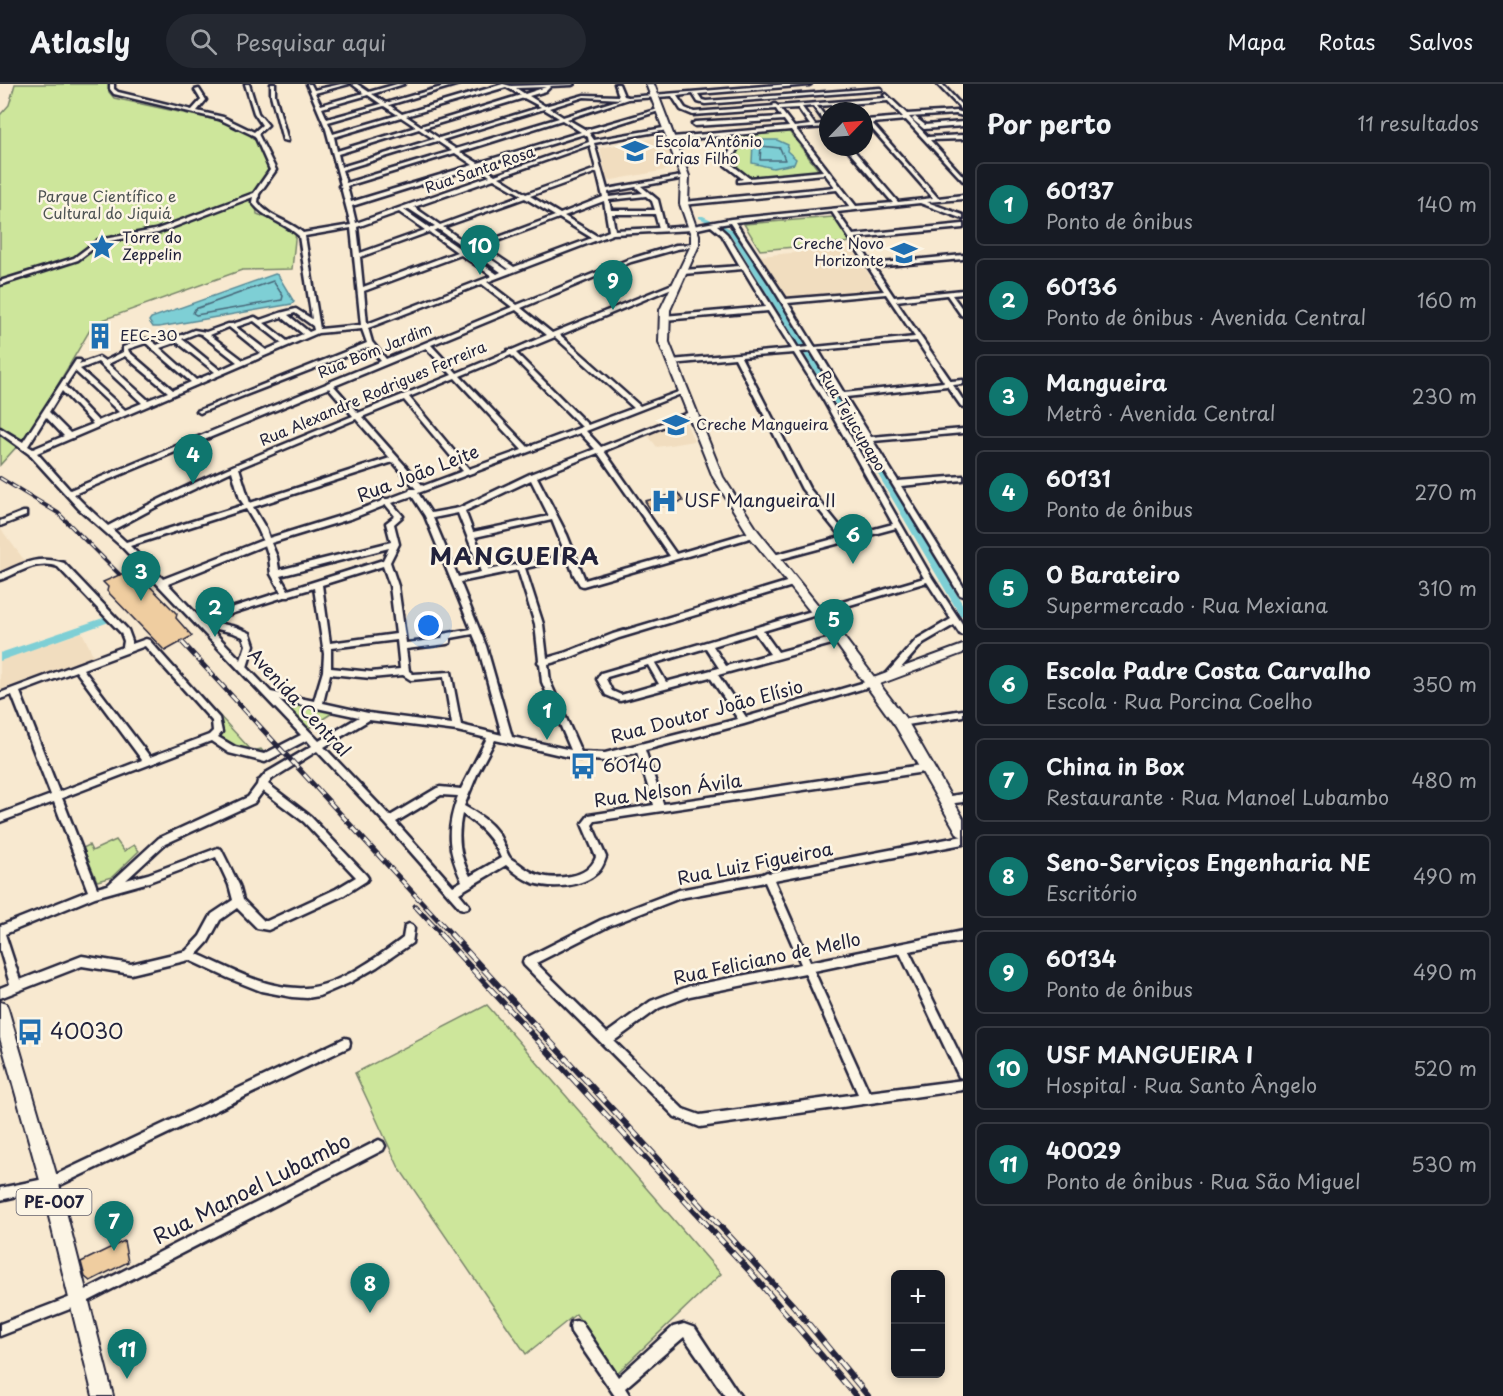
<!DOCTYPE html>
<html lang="pt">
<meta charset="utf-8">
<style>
body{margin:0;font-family:"Playpen Sans",sans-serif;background:#242831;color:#f1f3f6}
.controls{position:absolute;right:18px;bottom:18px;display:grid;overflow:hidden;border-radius:9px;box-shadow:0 3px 9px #0003}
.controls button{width:54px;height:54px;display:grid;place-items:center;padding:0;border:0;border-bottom:2px solid #363941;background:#171b24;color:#f1f3f6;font:30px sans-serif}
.compass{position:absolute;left:819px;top:18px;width:54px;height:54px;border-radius:50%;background:#171b24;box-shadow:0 3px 9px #0003;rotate:65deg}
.you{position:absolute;left:429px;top:542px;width:21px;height:21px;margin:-15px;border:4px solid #fff;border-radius:50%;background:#1a73e8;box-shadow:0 0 0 9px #1a73e833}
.badge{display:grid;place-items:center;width:39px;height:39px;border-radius:50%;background:#0f766e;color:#fff;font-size:20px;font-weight:700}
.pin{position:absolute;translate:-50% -50px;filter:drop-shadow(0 2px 3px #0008)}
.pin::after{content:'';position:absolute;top:32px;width:21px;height:18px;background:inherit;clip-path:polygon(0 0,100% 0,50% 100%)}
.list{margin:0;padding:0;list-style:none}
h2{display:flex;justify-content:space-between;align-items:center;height:78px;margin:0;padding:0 24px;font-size:26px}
h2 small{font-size:20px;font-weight:400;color:#9ea1a6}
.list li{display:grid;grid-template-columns:39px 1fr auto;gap:18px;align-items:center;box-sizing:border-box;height:84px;margin:0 12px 12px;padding:0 12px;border:2px solid #363941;border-radius:9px}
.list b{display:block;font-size:22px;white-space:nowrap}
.list p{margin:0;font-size:20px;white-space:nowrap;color:#9ea1a6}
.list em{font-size:20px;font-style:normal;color:#9ea1a6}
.icon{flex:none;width:33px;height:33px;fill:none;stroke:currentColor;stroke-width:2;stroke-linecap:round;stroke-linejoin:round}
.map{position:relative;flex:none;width:963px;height:1312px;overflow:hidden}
header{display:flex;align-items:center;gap:36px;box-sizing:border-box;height:84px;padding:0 30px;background:#171b24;border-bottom:2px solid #363941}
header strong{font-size:28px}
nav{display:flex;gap:33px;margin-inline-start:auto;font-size:21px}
.search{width:420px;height:54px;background:#242831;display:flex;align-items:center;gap:15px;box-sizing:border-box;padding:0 21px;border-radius:33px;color:#9ea1a6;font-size:22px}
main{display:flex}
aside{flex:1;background:#171b24}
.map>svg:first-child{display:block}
.built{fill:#f1ddbf}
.green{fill:#cde69b;stroke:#78846b;stroke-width:1.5}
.water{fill:#7ecfd5;stroke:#598a97;stroke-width:1.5}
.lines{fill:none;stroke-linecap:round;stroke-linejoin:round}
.shore{stroke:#476779;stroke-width:1.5}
.canal{fill:#7ecfd5;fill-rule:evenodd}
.building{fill:#efcda0;stroke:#22223b;stroke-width:1.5}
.minor-casing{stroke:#22223b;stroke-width:5}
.secondary-casing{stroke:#22223b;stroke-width:4}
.primary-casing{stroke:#22223b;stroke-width:4}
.minor{fill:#fcf5e5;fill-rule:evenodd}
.secondary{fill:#fcf5e5;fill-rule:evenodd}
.primary{fill:#fcf5e5;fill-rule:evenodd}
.rail-far2-casing{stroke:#22223b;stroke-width:4}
.rail-far1-casing{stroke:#22223b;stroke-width:5}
.rail-casing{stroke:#22223b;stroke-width:6}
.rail-far2{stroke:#fcf5e5;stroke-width:2;stroke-dasharray:7;stroke-linecap:butt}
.rail-far1{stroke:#fcf5e5;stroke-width:3;stroke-dasharray:9;stroke-linecap:butt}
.rail{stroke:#fcf5e5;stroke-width:4;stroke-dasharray:12;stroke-linecap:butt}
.labels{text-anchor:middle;stroke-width:5;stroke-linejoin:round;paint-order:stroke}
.far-poi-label{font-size:15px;fill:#22223b;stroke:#fcf5e5;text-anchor:start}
.far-street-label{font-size:15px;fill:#22223b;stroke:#fcf5e5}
.far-park-label{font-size:15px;fill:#4d5353;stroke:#fcf5e5}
.shield{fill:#fcf5e5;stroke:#63616e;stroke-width:1.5}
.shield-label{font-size:16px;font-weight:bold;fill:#22223b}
.street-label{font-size:18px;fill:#22223b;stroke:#fcf5e5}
.poi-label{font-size:18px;fill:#22223b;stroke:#fcf5e5;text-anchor:start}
.near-poi-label{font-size:21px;fill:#22223b;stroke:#fcf5e5;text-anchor:start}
.near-street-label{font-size:21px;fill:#22223b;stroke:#fcf5e5}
.district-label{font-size:24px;font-weight:bold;letter-spacing:1.5px;fill:#22223b;stroke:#fcf5e5}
</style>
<header>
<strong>Atlasly</strong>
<div class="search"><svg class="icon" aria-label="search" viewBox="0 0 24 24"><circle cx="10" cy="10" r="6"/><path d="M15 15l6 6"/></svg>Pesquisar aqui</div>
<nav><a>Mapa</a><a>Rotas</a><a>Salvos</a></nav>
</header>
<main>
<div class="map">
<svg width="963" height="1312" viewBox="0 0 963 1312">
<rect width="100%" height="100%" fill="#f8e9d0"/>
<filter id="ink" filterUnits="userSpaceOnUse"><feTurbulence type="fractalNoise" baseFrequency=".0167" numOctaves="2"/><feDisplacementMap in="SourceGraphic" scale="12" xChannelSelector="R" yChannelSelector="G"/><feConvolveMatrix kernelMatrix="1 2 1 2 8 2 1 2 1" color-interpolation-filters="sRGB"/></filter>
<g filter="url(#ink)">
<path class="built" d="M665,52L677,84L607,97L600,64Z
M851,163L880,207L786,215L760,172Z
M684,334L694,357L657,363L646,349Z
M0,444L25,477L0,488Z
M82,548L94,573L0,606V576Z"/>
<path class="green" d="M15,0H110L109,8L114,14L239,41L262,63L274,89L255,112L257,130L296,146L292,185L242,186L94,239L30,348L0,381V31L9,21Z
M788,46L819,87L752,94L740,90L729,78L735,67L728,56L729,51Z
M833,133L852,158L760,166L744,140Z
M278,617L334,628L307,645Z
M216,628L252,667L261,665L267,672L256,675L219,654L221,644L213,630Z
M116,756L124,767L134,761L139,767L112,793L97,797L83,764L89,761L92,767Z
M487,921L721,1190L617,1289L576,1230L526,1270L399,1084L355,989Z"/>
<path class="water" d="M758,56H777L788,61L787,67L796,75L794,80L773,84L752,79L753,59Z
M275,190L278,191L294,218L292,220L159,243H153L149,237L151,234Z"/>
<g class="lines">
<path class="shore" d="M761,62L780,64L785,76H760Z
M273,197L283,212L282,216L196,231L193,229L195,225Z"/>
<path class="canal" d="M699,132H703L735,147L877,375L963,521V532L960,531L869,375L729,148L699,134Z
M106,533L109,534L111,536L109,538L0,577V569Z"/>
</g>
<path class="building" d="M678,409L683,417L650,425L645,417Z
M133,485L177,530L176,534L192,552L165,567L107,507L108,503L103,498Z
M124,1157L128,1178L90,1197L85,1193L81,1178Z"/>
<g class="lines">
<g class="minor-casing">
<path id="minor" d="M110,0H114V5L118,8L192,26L201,16L195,6L199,5L206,16L197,27L223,33L254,48L262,41L254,29L245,0H249L258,29L268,41L258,50L276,86L259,110L258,118C269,134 289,136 303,149L351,141L341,103L339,102L341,101L326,45L307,0H311L314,6L341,0H349L315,9L321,21L364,9L352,0H357L369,8L397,0H404L372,10L386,19L452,0H459L389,21L402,30L503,0L511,2L574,0L572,1L551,2L546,7L529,12L545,22L584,11L619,12L615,0H619L624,12L628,13L790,0H811L809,1L698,10L702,16L706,17L880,4L882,5V6L705,20L698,18L693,10L677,12L685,24L694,28L774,22L773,21L775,20L778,22L886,14L884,11L886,10L907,30L957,27L963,29V32L956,30L909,33L928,53L963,51V55L930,56L963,92V97L906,36L872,39L938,114L963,111V115L927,118L963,131V135L920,119L837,128L853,151L963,140V144L855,154L872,180L963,171V175L874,183L894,213L963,206V210L952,211L963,226V232L961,231L947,211L896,217L951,297L963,296V300L953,301L963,316V323L961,322L947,302L846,313L871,353L963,345V349L873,357L898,397L963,392V396L901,402L963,502V512L960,511L811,267L800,268L830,317L932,494L963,541V551L960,550L954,541L923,559L893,593H887L886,591L887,589L917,555L951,535L927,498L763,547L778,568L839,552L843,555L839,558L718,591L746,633L872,596L876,599L875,601L744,640L645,666L663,720L928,680L931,681L933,684L931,687L595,737L592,741L606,773C604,779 602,785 597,789C582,803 552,805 533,799C523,795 514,788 506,781L459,809L469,821L468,824L464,825L460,824L386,740L317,667L272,695L268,700L310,732L366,791L368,794L366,797L344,811L268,846L257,844L237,824L220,836L208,858L197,870C231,885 267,906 306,904C338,902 378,873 403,854L405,842L409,840L413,842L414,845L412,859L377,883L349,899L319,912L307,914L292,913L261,907L228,894L189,876L131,890L82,882L0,914V904L10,900L0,866V842L88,807L54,718L0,738V730L51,711L12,611L0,615V609L123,563L124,557L121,549L58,483C36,475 20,489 0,496V490C23,479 38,471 64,479L128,546L132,557V560L146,555L149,556L219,634L222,648L218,653L235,663L264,670L301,651L122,463L79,425L29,370L0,349V344L23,358L76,276H80L81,277L79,280L99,273L105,277L123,268V263L145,255H149L157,261L194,246L206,248L228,240H232L255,233L260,236L280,229L296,225L312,235L299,152C284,138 264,135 252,118L253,113L158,149L102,158L78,176L0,201V197L74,174L98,156L155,146L254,109L270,86L255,52L219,35L114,10L110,5ZM506,3L521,11L421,42L406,32ZM546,3L525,10L516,4ZM368,11L381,20L327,35L322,24ZM672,12L681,26L693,31L776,25L781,33L695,38L692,40L695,42L784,36L789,43L672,53L669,55L672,57L719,52L732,64L725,76V81L743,95L738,96V98L825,90L835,103L684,118L681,120L682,121L837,106L850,123L731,135L693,142L665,144L658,116L641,102L685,94L687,93V91L607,105L594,59L667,46L670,44L669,43L594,56L589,49L662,26V24L586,46L567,35L628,15ZM584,13L621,15L563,33L549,24ZM524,14L541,23L439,54L424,44ZM888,17L903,33L866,36L864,39H867L933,114L898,118L851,63H845L893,119L856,122L796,45L828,43V36L817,22ZM384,22L398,31L333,50L328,38ZM813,22L826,40L815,41L802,23ZM798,24L810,41L794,43L780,25ZM544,25L559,34L456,65L442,56ZM401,33L416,43L337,67L334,53ZM562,36L581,48L478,79L460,68ZM419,45L434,55L341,83L338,70ZM791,46L823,87L749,94L731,80V76L738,64L725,52ZM584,50L588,53L589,58L495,91L481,82ZM437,57L452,67L346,99L342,86ZM590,61L596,85L526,110L499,93ZM455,69L473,81L351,118L347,102ZM477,83L490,92L356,139L352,122ZM597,88L603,113L560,130L530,112ZM494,95L522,111L440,141L414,123ZM636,103L643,109L609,113L608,108ZM646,112L652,117L655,126H611L609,116ZM525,114L555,132L472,163L443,143ZM604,117L609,147L597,152L564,132ZM409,125L435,142L430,144L404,126ZM399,128L425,146L360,169L357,143ZM832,128L884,207L786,215L735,138ZM612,130H655L659,144L615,146ZM559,134L592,154L514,183L490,167H486V169L509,185L507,186L476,165ZM730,139L770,199L809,263L798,264L727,150L717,141ZM711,142L722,151L740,182L683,186L680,188L683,190L743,185L766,223L664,232L661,234L664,236L768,227L792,265L671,276L668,278L671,280L735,274L802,405L841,453L770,472L769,474L773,477L896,444L924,494L601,589L597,595L606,611L620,617L710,593L738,635L605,669L581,668L550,598L548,580L569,574L619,554L796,501L797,499L793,496L613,550L564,569L547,574L543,540L525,484L568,475L574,491L580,501L583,502L757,452L758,450L754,447L676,470L604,367L694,330V328H690L601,363L586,347L686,308L683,306L681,307L640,322L560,251L679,201V199H675L552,249L521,224L631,178L677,165L697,162V160L676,161L627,176L517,221L487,198L613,150L693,146ZM351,144L361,241L320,245L305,152ZM438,145L467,165L462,166L434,147ZM429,148L457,168L363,203L360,173ZM471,167L501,188L497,190L466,169ZM461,171L492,192L367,240L364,207ZM482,200L512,223L386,275L372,258L368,244ZM886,210L915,253L815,263L788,219ZM516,226L547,251L512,266H508L507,268L457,289L431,261ZM295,229L313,242L314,246L309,248L288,231ZM282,233L303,250L287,257L264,239ZM254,237L282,259L266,266L236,243ZM229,243L261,269L243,276L210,251ZM362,245L367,259L197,327L200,329L202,328L369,263L381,277L327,299L326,300L70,406L37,369L150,321L318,249ZM197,249L201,250L237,278L220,286L182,255ZM555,253L634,324L588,341L516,269ZM917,257L944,298L844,309L818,266ZM177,258L215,288L196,296L160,264ZM146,259L191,298L173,306L129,268L128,265ZM426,264L452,291L358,329L334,302ZM794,269L824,317L893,440L848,452L809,404L741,273ZM511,271L582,343L528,363L460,292ZM125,272L168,308L148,316L108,280ZM98,278L142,319L125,326L80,285ZM75,287L119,328L98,337L65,302ZM455,294L522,366L469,385L409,313ZM329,304L353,332C270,366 187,399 108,442L85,421L74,410ZM62,307L93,340L70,349L49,328ZM404,316L463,387L423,402L362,333ZM46,333L64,352L33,365L28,362ZM356,335L390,374L250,419L239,384ZM580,349L595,365L530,390L459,424L431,429L418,409ZM598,369L670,472L585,496L567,451L537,393ZM393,378L416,405H410L409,407L388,415H383L382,417L347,430L269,454L266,445L253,423ZM232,387L240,415L244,421L126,458L113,446L154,424ZM531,396L549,432L473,448L465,427ZM412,412L425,432L471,545L443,550L442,555L406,559L398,502L390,478L399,460L394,440L403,432L392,419ZM386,421L395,432L386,439L391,458L279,486L277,473L271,459L353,434ZM246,425L258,445L263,456L163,495L130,462ZM458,429L481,488L458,493L433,434ZM552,436L566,471L489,486L475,453ZM265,461L269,473L271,490L281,508L200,534L168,500ZM389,464L383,476L288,506L280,492ZM383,482L390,502L396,550L330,559L322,501ZM518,486L535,540L539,576L538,578L540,580L542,598L571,666L512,653L486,562L460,498ZM314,504L324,570L323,587L314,617L271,608L247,583L254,561L250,549L236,543L208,537L284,513H289L290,511ZM209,543L234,549L243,553L246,561L241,576ZM755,549L770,570L726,582L713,562ZM473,550L478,562L502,651L461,641L451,588L413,590L409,587L406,565L447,560L450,559L451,554ZM397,556L400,585L371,588L331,584V564ZM145,562L212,637L213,647L209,651L150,673L83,585ZM706,564L719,584L666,598L655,579ZM648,581L659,600L621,611L612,607L606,595L607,593ZM76,587L142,676L59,708L20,608ZM330,590L371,594L403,591L411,596L444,593L452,640L368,629L323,619ZM279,616L359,633L319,657ZM369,636L457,647L487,654L461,705L440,703L437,704L390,732L324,663ZM307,656L312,662L266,689L260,696L258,697L257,701L248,713L159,754L108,801L97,804L62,714L211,657L229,669L265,678ZM495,656L578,675L605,677L637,668L654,721L589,731L582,740L596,773C592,784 582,790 571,792C549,796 535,793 518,779C515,777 512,776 510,774C505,767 503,756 497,748C489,737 477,729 464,722L478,688ZM263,707L304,738L356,793L336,805L267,837H264L243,816L239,801L221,765L218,764L148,790L126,796L165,760L254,719ZM441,711L458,712C446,745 447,765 462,797L453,802L396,738ZM462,730C480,741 493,754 501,774L470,792C459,772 457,752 462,730ZM216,773L229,801L233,816L212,830L200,852L186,867L131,880L82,872L20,896L5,850L95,813L149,798Z
M271,0H275V11L288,57L283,56L271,11Z
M937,0H942L963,23V27Z
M915,33L925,41L963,38V42L924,45L913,36L912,35Z
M23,428H26V432L0,442V437Z
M963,626V632L901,642L897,639L901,636Z
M963,710V718L947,720L944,719L942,716L944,713Z
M963,752V760L774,796L810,878L963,847V857L909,867L963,977V994L959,993L900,869L814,887L869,1008L963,996V1006L700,1043L675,1033L524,881L523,878L524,875L601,836L679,806L763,790L767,788L769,789ZM765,798L801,880L690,902L651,917L607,949L536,879L609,842L680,814ZM805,889L858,1010L700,1031L683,1025L614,957L659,924L690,912Z
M345,954L349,955L350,959L349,963L54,1104L0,1116V1104L49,1094Z
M379,1056L383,1058L385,1062L383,1066L83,1220L0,1252V1240L76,1211Z
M576,1237L581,1238L618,1293L673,1243L684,1240L695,1244L740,1312H725L684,1253L625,1304L630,1312H615L571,1248L570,1243L571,1238Z"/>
</g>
<g class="secondary-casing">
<path id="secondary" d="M963,561V569L872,603L866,599L868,596Z"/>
</g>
<g class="primary-casing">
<path id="primary" d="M646,0H654L689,92L688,120L699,151V161L670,226L669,258L723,393L758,447L843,552L906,635L963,734V753L958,751L896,643L835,558L750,453L713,393L659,258L660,226L691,161V151L680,120L681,92Z
M0,918L6,920L8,925L59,1100L113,1312H93L41,1100L0,954Z"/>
</g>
<use href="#minor" class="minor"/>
<use href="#secondary" class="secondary"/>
<use href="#primary" class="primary"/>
<g class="rail-far2-casing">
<path id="rail-far2" d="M0,394L58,429L119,490"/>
</g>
<g class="rail-far1-casing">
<path id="rail-far1" d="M182,558L452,851
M415,822L442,851"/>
</g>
<g class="rail-casing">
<path id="rail" d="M440,850L753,1191L856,1312
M451,850L792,1220L868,1312"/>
</g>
<use href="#rail-far2" class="rail-far2"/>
<use href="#rail-far1" class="rail-far1"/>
<use href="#rail" class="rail"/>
</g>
</g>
<defs>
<g id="school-bare" transform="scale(2.07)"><path d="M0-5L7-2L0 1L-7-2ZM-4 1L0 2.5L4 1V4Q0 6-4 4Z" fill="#1f6fb2" stroke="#fcf5e5" stroke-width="2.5" paint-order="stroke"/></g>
<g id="sight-bare" transform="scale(2.07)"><path d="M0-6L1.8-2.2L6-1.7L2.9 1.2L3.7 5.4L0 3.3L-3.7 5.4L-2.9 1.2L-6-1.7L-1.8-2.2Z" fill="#1f6fb2" stroke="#fcf5e5" stroke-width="2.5" paint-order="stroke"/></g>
<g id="building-bare" transform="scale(2.07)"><path d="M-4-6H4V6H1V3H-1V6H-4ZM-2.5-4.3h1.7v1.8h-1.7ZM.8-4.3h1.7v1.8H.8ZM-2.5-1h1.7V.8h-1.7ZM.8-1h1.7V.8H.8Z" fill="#1f6fb2" stroke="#fcf5e5" stroke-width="2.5" paint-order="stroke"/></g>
<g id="hospital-bare" transform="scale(2.07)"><path d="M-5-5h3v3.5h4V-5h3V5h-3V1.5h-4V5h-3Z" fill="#1f6fb2" stroke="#fcf5e5" stroke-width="2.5" paint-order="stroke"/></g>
<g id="bus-bare" transform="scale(2.07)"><path d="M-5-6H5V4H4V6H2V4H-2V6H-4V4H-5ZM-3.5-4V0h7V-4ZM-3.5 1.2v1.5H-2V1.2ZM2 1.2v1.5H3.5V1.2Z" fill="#1f6fb2" stroke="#fcf5e5" stroke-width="2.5" paint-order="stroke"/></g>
</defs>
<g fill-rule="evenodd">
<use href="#school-bare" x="635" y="67"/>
<use href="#sight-bare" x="102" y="163"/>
<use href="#school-bare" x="904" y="169"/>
<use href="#building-bare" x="100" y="252"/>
<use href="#school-bare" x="676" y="341"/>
<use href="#hospital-bare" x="664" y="417"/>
<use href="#bus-bare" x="583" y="682"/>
<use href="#bus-bare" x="30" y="948"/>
</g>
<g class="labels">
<g class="far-poi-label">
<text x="655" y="63">Escola Antônio<tspan x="655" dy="17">Farias Filho</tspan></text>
<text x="122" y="159">Torre do<tspan x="122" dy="17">Zeppelin</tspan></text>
<text x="884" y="165" text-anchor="end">Creche Novo<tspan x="884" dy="17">Horizonte</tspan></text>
<text x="120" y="257">EEC-30</text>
<text x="696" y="346">Creche Mangueira</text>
</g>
<g class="far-street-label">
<text transform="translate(480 86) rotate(-19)" y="5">Rua Santa Rosa</text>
<text transform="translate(375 267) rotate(-22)" y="5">Rua Bom Jardim</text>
<text transform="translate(373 310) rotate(-23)" y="5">Rua Alexandre Rodrigues Ferreira</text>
<text transform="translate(852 337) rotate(59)" y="5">Rua Tejucupapo</text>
</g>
<g class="far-park-label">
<text x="107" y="118">Parque Científico e<tspan x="107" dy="17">Cultural do Jiquiá</tspan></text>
</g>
<rect class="shield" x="16.5" y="1105" width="75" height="26" rx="4.5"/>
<g class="shield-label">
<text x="54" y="1124">PE-007</text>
</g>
<g class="street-label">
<text transform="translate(418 390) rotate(-21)" y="6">Rua João Leite</text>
<text transform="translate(299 619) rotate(47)" y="6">Avenida Central</text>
<text transform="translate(707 628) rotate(-15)" y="6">Rua Doutor João Elísio</text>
<text transform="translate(668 707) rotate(-8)" y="6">Rua Nelson Ávila</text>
<text transform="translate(755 780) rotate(-11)" y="6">Rua Luiz Figueiroa</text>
<text transform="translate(767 875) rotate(-12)" y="6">Rua Feliciano de Mello</text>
</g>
<g class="poi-label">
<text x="684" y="423">USF Mangueira II</text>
<text x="603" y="688">60140</text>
</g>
<g class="near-poi-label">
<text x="50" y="955">40030</text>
</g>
<g class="near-street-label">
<text transform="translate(252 1105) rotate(-27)" y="7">Rua Manoel Lubambo</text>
</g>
<g class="district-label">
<text x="515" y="481">MANGUEIRA</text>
</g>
</g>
</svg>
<div class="controls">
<button>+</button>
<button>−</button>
</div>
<svg class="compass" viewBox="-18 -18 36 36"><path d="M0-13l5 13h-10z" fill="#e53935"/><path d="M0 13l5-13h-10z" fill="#9ea1a6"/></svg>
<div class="you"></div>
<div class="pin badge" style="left:547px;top:656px">1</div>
<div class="pin badge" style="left:215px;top:553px">2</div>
<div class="pin badge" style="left:141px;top:517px">3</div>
<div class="pin badge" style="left:193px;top:400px">4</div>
<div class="pin badge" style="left:834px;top:565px">5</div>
<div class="pin badge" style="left:853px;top:480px">6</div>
<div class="pin badge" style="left:114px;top:1167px">7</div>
<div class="pin badge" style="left:370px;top:1229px">8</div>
<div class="pin badge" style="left:613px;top:226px">9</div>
<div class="pin badge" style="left:480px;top:191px">10</div>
<div class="pin badge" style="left:127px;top:1295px">11</div>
</div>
<aside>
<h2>Por perto<small>11 resultados</small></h2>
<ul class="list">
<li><span class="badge">1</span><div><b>60137</b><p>Ponto de ônibus</p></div><em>140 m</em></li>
<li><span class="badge">2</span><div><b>60136</b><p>Ponto de ônibus · Avenida Central</p></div><em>160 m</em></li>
<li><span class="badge">3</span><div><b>Mangueira</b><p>Metrô · Avenida Central</p></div><em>230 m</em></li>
<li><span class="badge">4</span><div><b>60131</b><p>Ponto de ônibus</p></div><em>270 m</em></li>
<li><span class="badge">5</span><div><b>O Barateiro</b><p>Supermercado · Rua Mexiana</p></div><em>310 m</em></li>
<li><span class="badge">6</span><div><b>Escola Padre Costa Carvalho</b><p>Escola · Rua Porcina Coelho</p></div><em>350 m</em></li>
<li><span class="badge">7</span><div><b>China in Box</b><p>Restaurante · Rua Manoel Lubambo</p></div><em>480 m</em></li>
<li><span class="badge">8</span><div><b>Seno-Serviços Engenharia NE</b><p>Escritório</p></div><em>490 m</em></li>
<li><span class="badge">9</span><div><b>60134</b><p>Ponto de ônibus</p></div><em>490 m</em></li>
<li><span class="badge">10</span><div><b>USF MANGUEIRA I</b><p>Hospital · Rua Santo Ângelo</p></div><em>520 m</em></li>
<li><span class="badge">11</span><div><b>40029</b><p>Ponto de ônibus · Rua São Miguel</p></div><em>530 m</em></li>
</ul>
</aside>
</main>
